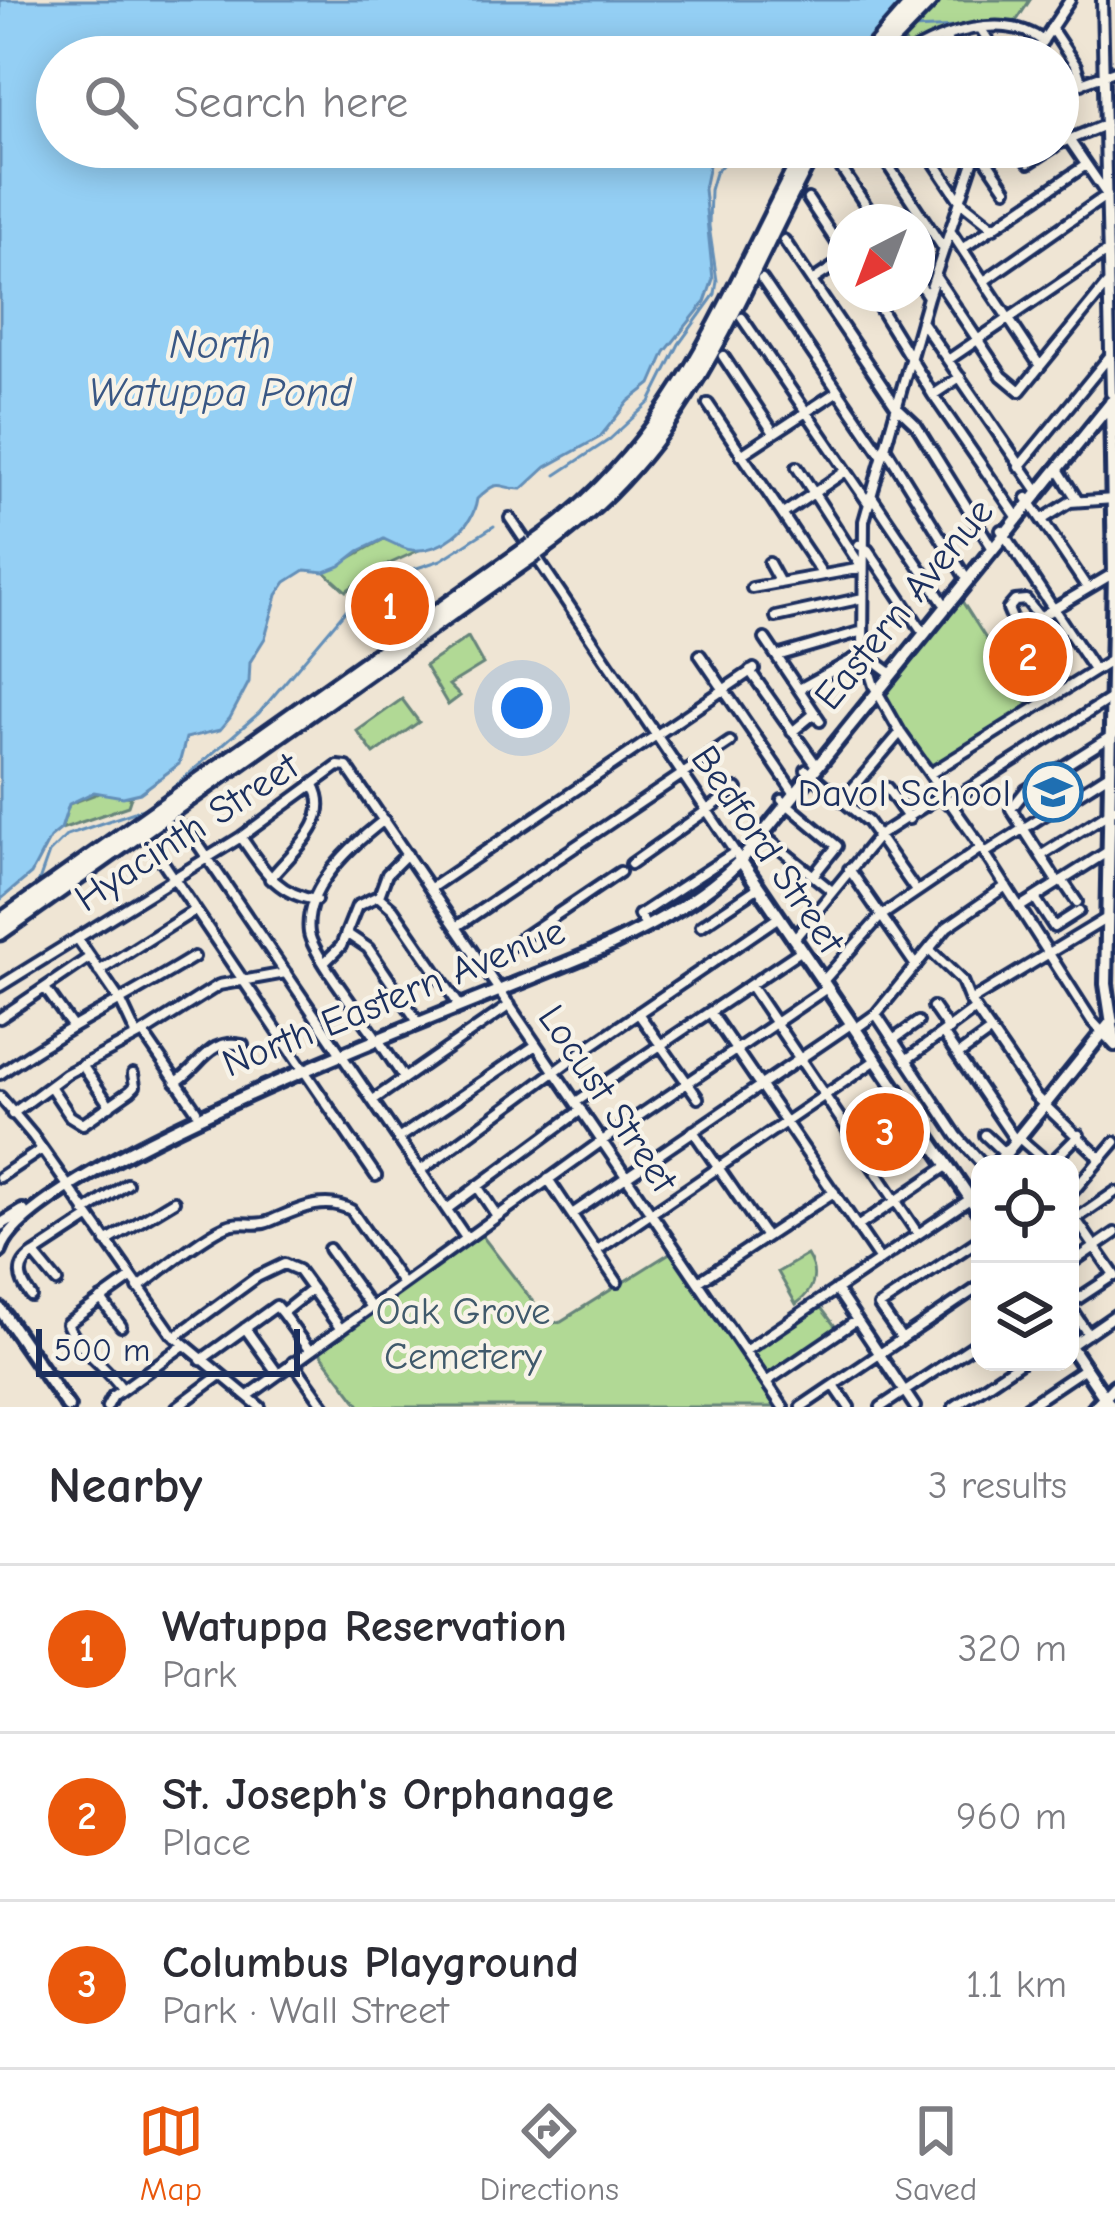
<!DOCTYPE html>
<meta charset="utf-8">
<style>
body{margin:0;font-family:"Comic Neue",sans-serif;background:#f7f7f7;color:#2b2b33}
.controls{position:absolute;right:36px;bottom:36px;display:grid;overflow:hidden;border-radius:24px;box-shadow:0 6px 30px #0003}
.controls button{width:108px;height:108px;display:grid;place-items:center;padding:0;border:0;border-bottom:3px solid #e1e1e2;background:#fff;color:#2b2b33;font:60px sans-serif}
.compass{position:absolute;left:827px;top:204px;width:108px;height:108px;border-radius:50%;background:#fff;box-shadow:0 6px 30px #0003;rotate:222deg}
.scale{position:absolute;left:36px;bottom:30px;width:264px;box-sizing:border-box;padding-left:12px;border:6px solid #1b2f5e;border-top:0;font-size:33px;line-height:42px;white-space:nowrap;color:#1b2f5e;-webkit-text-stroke:9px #f7f3e8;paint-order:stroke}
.you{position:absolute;left:522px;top:708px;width:42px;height:42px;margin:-30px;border:9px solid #fff;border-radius:50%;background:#1a73e8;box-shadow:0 0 0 18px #1a73e833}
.badge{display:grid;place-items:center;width:78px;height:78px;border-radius:50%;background:#ea580c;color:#fff;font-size:39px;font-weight:700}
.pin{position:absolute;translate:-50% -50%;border:6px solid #fff;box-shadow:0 3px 12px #0006}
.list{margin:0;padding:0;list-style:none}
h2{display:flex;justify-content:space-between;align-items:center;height:156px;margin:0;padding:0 48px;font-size:51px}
h2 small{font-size:39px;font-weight:400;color:#7c7c81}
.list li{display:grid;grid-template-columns:78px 1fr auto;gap:36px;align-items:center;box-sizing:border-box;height:168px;padding:0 48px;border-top:3px solid #e1e1e2}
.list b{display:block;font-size:45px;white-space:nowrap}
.list p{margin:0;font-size:39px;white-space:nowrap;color:#7c7c81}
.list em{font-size:39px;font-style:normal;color:#7c7c81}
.icon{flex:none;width:66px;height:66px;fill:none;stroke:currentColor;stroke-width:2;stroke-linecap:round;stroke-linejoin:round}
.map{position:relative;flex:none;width:1115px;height:1407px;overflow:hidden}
.search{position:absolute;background:#fff;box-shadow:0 6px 30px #0003;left:36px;right:36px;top:36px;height:132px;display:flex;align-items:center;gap:30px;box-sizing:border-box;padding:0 42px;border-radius:66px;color:#7c7c81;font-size:45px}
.sheet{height:660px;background:#fff}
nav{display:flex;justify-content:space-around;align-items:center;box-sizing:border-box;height:168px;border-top:3px solid #e1e1e2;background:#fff;font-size:33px;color:#7c7c81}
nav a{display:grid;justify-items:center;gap:6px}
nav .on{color:#ea580c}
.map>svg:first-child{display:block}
.green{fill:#b1d995;stroke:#66847a;stroke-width:3}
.water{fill:#94cff4;stroke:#648fb8;stroke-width:3}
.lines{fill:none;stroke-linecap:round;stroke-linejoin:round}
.stream{stroke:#648fb8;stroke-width:3}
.minor-casing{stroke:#1b2f5e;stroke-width:16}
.major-casing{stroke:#1b2f5e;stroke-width:20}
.highway-casing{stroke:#1b2f5e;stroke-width:21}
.minor{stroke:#f7f3e8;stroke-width:8}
.major{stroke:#f7f3e8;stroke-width:10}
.highway{stroke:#f7f3e8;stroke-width:12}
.highway-bridge-casing{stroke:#1b2f5e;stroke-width:21;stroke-linecap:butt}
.highway-bridge{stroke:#f7f3e8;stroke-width:12}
.labels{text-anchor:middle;stroke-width:9;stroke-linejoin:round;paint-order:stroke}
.street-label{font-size:39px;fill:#1b2f5e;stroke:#f7f3e8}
.poi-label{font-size:39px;fill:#1b2f5e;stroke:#f7f3e8;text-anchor:end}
.park-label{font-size:39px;fill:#405a6c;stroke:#f7f3e8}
.water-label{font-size:42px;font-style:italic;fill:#395784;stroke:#f7f3e8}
</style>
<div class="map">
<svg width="1115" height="1407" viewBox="0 0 1115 1407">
<rect width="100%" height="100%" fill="#efe5d4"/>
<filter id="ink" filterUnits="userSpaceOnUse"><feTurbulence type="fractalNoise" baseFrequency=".00833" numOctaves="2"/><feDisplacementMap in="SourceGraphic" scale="24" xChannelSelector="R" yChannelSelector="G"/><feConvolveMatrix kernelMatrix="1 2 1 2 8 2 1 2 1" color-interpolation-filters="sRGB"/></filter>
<g filter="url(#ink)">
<path class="green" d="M938,0H1030L1015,23C977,22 946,36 911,49L899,36Z
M384,539L417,551L374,571L346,591L325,572Z
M960,598L1030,708L935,768L904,733L884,691Z
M468,637L483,664L449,685L460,696L448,705L425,666Z
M402,699L419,722L374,754L357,731Z
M104,791L131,797L128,806L61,829L69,804Z
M898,1102L917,1131L872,1161L853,1133Z
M480,1233L550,1324L561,1321L673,1251L778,1407H361L318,1350Z
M807,1255C819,1274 814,1291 796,1304L778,1272Z
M819,1305L838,1330L766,1379L749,1353Z"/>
<path class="water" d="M0,0H903L852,57H57V147H721L709,165L704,189L713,279L705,302L665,352L651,384L629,401L600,437L546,467L522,489C498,490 502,475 477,499C473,528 442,552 412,550C402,549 393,543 384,539L359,551L340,566L325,572L305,570L286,582L277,595L265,638L250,662L249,682L230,718L220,730L186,738L179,764L140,793L123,797L94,792L69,804L61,829L50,838L31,874L0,900Z"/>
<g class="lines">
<path class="stream" d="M911,29L959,27
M556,475L609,440L650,402L679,344L715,294L717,281L709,226L710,190L715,173L738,147
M0,911L38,884L49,853L67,835L152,806L259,713L363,590L381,580L441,560L494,526"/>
<g class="minor-casing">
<path id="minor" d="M1102,0L1111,393
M1051,28L1076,66L1082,84
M981,29L999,57
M945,38L958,57
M904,57C941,33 1004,11 1043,41
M1032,57L1070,0
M1058,91L1115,71
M1058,144L1105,125
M876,147L943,248
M924,147L960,201L994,228
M971,147L983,155L1006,189
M978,147L928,297L864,521L863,651L874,686L900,732L975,838L1092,1021L1115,1046
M1018,147L1029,163L1054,147
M829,150L877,222
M808,199L845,255
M951,232L1040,366
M784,240L896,406L916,425L993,549
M963,248L1086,165
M935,276L1002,376L1020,391L1108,283
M762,279L881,454
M917,280L927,295
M812,281L845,259
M984,281L1107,195L1068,138
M871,294L933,395L1018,518
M742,318L869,504
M921,321L1039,493
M723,356L774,433
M948,360L1108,251
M933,395L960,377
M708,404L823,575
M885,447L964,575
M741,455L838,391
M1019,467L1109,357
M1058,469L1078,501
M871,495L943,602
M1027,498L1086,586
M783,514L846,471
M510,518L737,855
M1043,519L1070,502L1114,499
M1001,530L1094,670
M859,545L868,550L921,629
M769,563L780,583
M752,588L862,568L797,467
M776,617L863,598
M1039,617L1026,600L1015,601L1008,609L1014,623L1028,624L1114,573
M765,639L820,721
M865,654L892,674
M700,655L795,794
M777,656L863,631
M750,671L817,766
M799,689L863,654
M792,732L815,713
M806,770L868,822L916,891
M931,773L1112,660
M887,788L909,819
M782,800L837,846L813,876
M843,800L900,733
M947,803L1111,698
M187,828L466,1238
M757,830L832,891
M241,837C263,869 276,894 316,900
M157,853L301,1066
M985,853L1109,774
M1042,855L1115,809
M631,864L737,789
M849,869L916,966
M270,879C292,851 334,822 314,785
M1062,880L1077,902
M1058,883L1011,809L1026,790L1113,735
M431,888L754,669
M379,896L387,874L407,854
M1035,898L1054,927L1079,911
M1020,907L1107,852
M643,921L639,915L735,852
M701,926L759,887
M456,927L730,742
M346,933L368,948L416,1019
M77,938L121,1002L137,1036
M794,939L878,836L942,795
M929,949L962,981L970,1001L1035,1096L1101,1159
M325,962L341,946L357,906L378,896L393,909L457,1002
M482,965L620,872
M99,971L195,910
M823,981L881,916L981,848
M750,985L918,1234
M0,986L241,837L338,766L347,767L783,1407
M45,988L72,1026
M970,1001L1107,918
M933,1007L949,1030
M710,1012L880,1260
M638,1013L698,1098
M876,1014L957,1136L982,1164
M0,1018L90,957
M855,1029L876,1014L947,927L1006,886
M143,1033L196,1110
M943,1034L1015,1140
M375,1036C361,1016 312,953 309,933C303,888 353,844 384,820
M893,1040L918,1022
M379,1041L404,1078
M958,1055L991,1031
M906,1060L975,1009
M82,1065L110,1106
M305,1072L376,1176
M0,1074C62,1030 129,997 194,957
M176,1082C202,1066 208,1037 243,1045
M50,1086L70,1116L83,1124L130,1091L135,1086L133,1074
M0,1097L33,1136L172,1334L260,1407
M373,1100L510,1005
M576,1102L802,950
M12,1114L66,1074L143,1033L219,985L286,973
M774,1130L876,1060
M693,1131L766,1237
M848,1131L901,1096
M985,1135L1005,1154
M1019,1138L1049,1164
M398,1139L536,1045
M1050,1164L1079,1135
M872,1166L924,1130
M420,1171L577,1055L779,917
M0,1177L42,1149
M548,1179L617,1282
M477,1186L497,1216
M1070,1195L1115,1142
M447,1209L581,1110
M1070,1211L1115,1276
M85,1212L127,1184
M572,1214L851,1024
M1070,1223L1115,1192
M857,1227L947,1166
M106,1242L174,1201
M329,1249L370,1306
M596,1251L772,1131
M34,1254L89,1218
M1070,1264L1115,1233
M698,1282L834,1192
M138,1288C158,1273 212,1228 233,1224C246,1221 257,1227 270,1221C295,1211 323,1195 351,1210L402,1283
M836,1289L915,1407
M31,1296C19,1280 15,1266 34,1254L57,1282
M101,1299L121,1326
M1070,1304L1114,1275
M1070,1307L1088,1334
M282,1313L309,1350
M282,1313L312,1289
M245,1328L278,1374
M175,1337L257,1277L284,1264L298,1270L340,1328
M902,1339L879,1306L980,1239
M1070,1346L1115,1315
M745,1351L970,1199
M201,1360L276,1306L282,1313
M293,1362L325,1407
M766,1382L857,1320
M834,1385L849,1407
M122,1389C105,1364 80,1352 67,1324L131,1278
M248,1396L602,1141L827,988
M107,1407L113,1396L184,1345
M177,1407L220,1375
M801,1407L980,1286
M881,1407L980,1341
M954,1407L1021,1362
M1027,1407L1085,1368"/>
</g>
<g class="major-casing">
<path id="major" d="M1111,402L1114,573L1106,984L1115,1044
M739,858L980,1213
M997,1164L1112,1021
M0,1225L23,1211
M0,1251C25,1164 506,992 606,947C656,923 712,894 749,851L1115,398
M0,1309L68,1407
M1070,1346L1111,1407
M1095,1407L1115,1386"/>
</g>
<g class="highway-casing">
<path id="highway" d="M865,57L915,0
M876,57L931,0
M532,545C678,445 726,296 806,147
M537,553C690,447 732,303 816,147
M0,921L526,549
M0,933L531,557"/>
</g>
<use href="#minor" class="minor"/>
<use href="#major" class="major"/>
<use href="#highway" class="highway"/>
<g class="highway-bridge-casing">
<path id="highway-bridge" d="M526,549L532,545
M531,557L537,553"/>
</g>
<use href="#highway-bridge" class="highway-bridge"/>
</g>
</g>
<defs>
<g id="school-ring" transform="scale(3)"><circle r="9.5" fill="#f7f3e8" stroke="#1f6fb2" stroke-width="1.5"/><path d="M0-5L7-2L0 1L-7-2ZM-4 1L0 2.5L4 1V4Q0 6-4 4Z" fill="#1f6fb2"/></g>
</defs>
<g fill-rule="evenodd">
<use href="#school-ring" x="1053" y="792"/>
</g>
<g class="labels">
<g class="street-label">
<text transform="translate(903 603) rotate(-51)" y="14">Eastern Avenue</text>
<text transform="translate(186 831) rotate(-33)" y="14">Hyacinth Street</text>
<text transform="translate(769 849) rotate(56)" y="14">Bedford Street</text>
<text transform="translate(393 996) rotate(-22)" y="14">North Eastern Avenue</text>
<text transform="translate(609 1098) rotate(56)" y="14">Locust Street</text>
</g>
<g class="poi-label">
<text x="1011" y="806">Davol School</text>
</g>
<g class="park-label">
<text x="463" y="1324">Oak Grove<tspan x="463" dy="45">Cemetery</tspan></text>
</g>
<g class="water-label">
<text x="220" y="358">North<tspan x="220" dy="48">Watuppa Pond</tspan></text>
</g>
</g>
</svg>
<div class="controls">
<button><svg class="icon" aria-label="locate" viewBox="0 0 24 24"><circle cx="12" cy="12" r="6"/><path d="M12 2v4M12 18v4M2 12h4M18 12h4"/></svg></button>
<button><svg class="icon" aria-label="layers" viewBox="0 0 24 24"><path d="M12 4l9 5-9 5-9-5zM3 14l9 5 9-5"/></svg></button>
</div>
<svg class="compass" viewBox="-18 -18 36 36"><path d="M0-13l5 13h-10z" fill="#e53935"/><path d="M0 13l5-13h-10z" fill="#7c7c81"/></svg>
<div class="scale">500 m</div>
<div class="you"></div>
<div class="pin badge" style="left:390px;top:606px">1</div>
<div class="pin badge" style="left:1028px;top:657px">2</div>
<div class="pin badge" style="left:885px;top:1132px">3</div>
<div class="search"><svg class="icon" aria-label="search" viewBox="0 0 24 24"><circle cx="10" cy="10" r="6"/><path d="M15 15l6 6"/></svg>Search here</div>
</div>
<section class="sheet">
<h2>Nearby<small>3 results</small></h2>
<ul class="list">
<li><span class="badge">1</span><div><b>Watuppa Reservation</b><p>Park</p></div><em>320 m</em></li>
<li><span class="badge">2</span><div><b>St. Joseph's Orphanage</b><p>Place</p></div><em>960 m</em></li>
<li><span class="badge">3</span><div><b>Columbus Playground</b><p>Park · Wall Street</p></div><em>1.1 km</em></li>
</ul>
</section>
<nav>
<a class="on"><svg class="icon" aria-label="map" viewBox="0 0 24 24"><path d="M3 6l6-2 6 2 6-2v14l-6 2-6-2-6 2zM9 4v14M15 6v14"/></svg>Map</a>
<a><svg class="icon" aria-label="directions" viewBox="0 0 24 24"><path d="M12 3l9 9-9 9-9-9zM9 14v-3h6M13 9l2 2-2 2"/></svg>Directions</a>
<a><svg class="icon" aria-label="saved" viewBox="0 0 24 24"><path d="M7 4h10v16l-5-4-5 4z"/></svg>Saved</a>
</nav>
